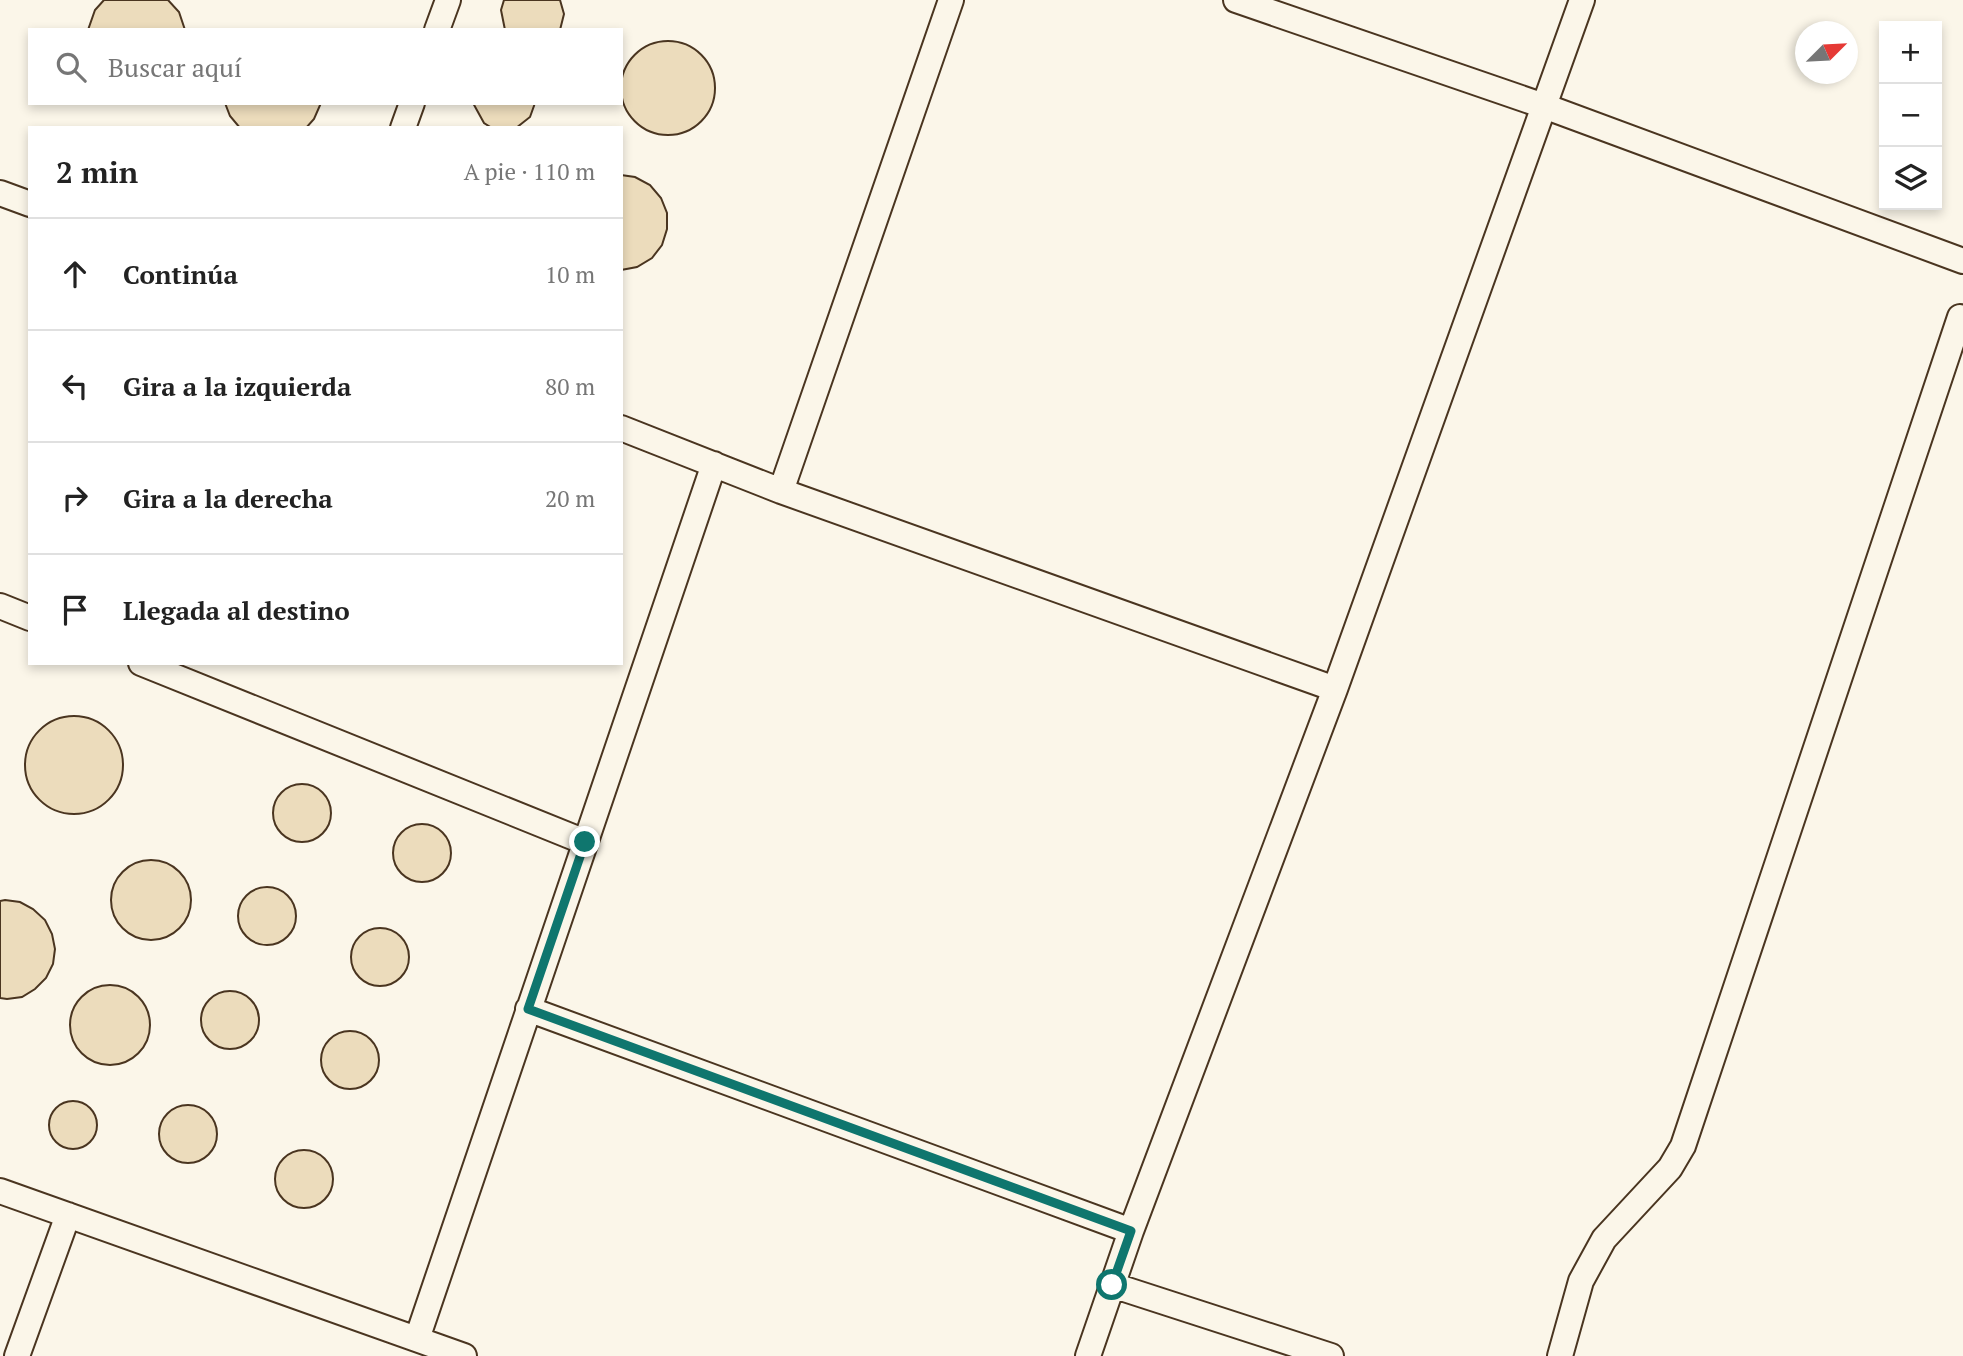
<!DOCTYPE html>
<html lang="es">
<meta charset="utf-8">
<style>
body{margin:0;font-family:"PT Serif",serif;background:#f6f6f6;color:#222}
.controls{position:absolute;right:21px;top:21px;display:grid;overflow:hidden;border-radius:0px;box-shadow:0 4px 10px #0003}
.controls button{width:63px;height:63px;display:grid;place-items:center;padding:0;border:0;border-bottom:2px solid #e0e0e0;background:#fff;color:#222;font:35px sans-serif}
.compass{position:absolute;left:1795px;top:21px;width:63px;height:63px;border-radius:50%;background:#fff;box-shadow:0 4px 10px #0003;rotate:66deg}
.stop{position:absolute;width:21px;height:21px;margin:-16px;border:5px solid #0f766e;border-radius:50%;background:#fff}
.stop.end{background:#0f766e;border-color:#fff;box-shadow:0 2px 7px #0008}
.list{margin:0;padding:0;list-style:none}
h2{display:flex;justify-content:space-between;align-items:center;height:91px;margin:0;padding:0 28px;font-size:30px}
h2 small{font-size:23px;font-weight:400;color:#767676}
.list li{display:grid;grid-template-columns:46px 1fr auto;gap:21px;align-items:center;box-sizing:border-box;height:112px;padding:0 28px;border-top:2px solid #e0e0e0}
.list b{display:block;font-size:26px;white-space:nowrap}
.list em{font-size:23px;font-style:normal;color:#767676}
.icon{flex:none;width:38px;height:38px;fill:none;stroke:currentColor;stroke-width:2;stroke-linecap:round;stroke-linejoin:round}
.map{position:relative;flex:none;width:1963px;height:1356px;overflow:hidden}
.search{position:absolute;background:#fff;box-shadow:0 4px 10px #0003;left:28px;top:28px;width:595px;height:77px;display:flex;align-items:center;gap:18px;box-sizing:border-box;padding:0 24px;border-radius:0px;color:#767676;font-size:26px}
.panel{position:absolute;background:#fff;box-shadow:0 4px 10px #0003;left:28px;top:126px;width:595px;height:539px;border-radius:0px}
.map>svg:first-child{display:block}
.building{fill:#ecdcbc;stroke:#4a3520;stroke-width:2}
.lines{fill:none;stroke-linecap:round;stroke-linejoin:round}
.service-casing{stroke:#4a3520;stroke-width:28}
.service{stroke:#fbf6e9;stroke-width:24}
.route{stroke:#0f766e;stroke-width:9}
</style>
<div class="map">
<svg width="1963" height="1356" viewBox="0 0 1963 1356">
<rect width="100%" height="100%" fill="#fbf6e9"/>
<path class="building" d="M104,0H168L179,12L185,30H88L95,10Z
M504,0H560L564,14L560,30H505L501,10Z
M621 88a47 47 0 1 1 94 0a47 47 0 1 1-94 0Z
M225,103H321L314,119L306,128H240L230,116Z
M473,103H535L530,117L516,128H492L484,123Z
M621,175L635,177L650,185L661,198L667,213V229L662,245L652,258L637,267L621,270Z
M25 765a49 49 0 1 1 98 0a49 49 0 1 1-98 0Z
M273 813a29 29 0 1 1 58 0a29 29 0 1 1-58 0Z
M393 853a29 29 0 1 1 58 0a29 29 0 1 1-58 0Z
M111 900a40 40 0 1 1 80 0a40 40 0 1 1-80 0Z
M238 916a29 29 0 1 1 58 0a29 29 0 1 1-58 0Z
M5,900L20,902L33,909L45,920L52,934L55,949L53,964L46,978L35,989L22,997L7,999L0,998V901Z
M351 957a29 29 0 1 1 58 0a29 29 0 1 1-58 0Z
M70 1025a40 40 0 1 1 80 0a40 40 0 1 1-80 0Z
M201 1020a29 29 0 1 1 58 0a29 29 0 1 1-58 0Z
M321 1060a29 29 0 1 1 58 0a29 29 0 1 1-58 0Z
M49 1125a24 24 0 1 1 48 0a24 24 0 1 1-48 0Z
M159 1134a29 29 0 1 1 58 0a29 29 0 1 1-58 0Z
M275 1179a29 29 0 1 1 58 0a29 29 0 1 1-58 0Z"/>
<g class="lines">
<g class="service-casing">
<path id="service" d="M1236,0L1544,106L1963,261
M437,30L448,0
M403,128L412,103
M0,193L30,204
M621,428L781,491L1335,689
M781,491L951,0
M0,606L30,618
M141,663L585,842
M528,1009L1131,1231
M0,1191L464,1356
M1112,1285L1331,1356
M417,1339L714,464
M17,1356L68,1215
M1088,1356L1131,1231L1335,689L1582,0
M1560,1356L1581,1281L1604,1239L1670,1168L1683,1146L1960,317"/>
</g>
<use href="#service" class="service"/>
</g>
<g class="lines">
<path class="route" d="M585,842L528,1009L1131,1231L1112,1285"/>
</g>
</svg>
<div class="controls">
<button>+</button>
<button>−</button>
<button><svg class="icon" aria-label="layers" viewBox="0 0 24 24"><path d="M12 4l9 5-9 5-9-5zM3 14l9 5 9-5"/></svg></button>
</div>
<svg class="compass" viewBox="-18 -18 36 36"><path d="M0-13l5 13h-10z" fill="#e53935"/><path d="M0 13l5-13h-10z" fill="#767676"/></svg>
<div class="stop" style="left:1112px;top:1285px"></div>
<div class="stop end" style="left:585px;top:842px"></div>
<div class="search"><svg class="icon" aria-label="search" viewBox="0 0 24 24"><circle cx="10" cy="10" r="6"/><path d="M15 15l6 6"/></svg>Buscar aquí</div>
<section class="panel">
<h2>2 min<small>A pie · 110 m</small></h2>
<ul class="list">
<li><svg class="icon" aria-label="ahead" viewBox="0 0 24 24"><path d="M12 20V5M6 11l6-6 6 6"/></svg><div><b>Continúa</b></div><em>10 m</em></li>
<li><svg class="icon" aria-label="left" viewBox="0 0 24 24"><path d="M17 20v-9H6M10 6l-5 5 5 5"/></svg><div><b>Gira a la izquierda</b></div><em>80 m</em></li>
<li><svg class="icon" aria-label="right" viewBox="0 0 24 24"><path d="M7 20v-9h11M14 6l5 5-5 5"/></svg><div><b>Gira a la derecha</b></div><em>20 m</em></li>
<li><svg class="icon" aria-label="arrive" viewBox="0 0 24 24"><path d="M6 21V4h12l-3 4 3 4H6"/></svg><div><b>Llegada al destino</b></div></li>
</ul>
</section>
</div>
